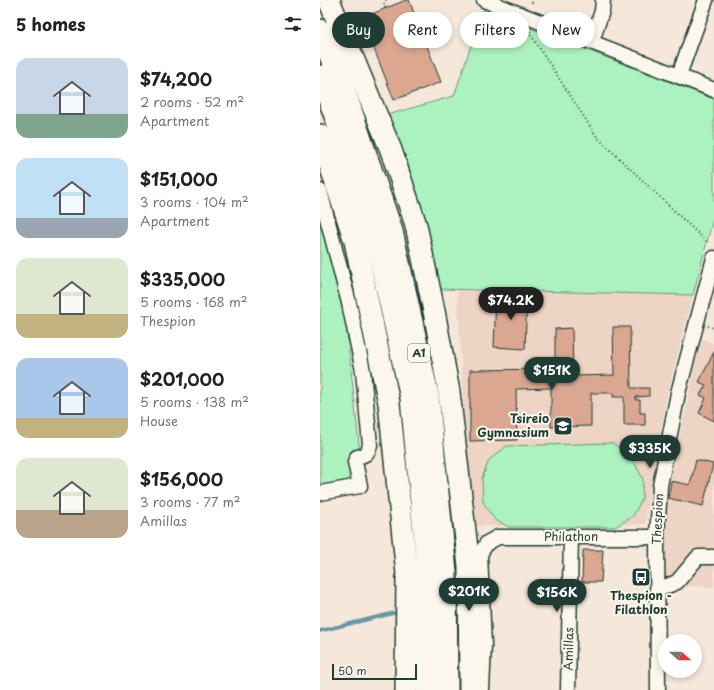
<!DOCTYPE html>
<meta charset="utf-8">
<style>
:root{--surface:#fff;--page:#f2f2f2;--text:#222;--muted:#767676;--accent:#1f3d34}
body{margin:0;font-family:"Playpen Sans",sans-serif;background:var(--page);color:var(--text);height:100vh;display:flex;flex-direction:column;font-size:15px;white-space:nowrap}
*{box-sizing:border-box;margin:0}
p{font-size:13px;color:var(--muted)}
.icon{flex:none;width:22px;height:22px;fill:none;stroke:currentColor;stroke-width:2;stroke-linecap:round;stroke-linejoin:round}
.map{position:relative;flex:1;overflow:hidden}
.details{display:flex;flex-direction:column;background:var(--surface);width:320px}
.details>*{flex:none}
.guide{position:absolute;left:12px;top:12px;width:322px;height:36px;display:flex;gap:8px}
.needle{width:26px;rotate:111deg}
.tools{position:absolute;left:338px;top:634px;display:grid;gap:8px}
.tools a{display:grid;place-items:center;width:44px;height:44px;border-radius:50%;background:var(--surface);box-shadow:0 2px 6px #0003;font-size:20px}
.scale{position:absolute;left:12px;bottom:10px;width:85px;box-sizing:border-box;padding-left:4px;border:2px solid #1f3d34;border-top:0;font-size:11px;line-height:14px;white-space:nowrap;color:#1f3d34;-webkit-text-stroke:3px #fbf7ec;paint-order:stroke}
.price{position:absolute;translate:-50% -34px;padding:0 9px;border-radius:14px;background:var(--accent);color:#fff;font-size:13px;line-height:26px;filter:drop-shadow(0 1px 2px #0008)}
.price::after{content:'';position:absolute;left:50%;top:24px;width:12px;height:9px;margin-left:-6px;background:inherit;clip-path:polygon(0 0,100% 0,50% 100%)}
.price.active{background:#222;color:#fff}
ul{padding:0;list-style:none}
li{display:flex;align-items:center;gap:12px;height:100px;padding:0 16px}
li span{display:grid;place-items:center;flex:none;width:112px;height:80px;border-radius:12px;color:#555}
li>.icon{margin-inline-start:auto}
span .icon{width:48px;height:48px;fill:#fffc;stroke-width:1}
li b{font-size:17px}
h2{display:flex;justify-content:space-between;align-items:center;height:48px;padding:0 16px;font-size:17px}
.chip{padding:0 14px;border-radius:18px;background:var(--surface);box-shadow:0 2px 6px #0003;font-size:14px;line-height:36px}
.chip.active{background:var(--accent);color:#fff}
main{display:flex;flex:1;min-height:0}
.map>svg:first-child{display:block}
.built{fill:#edd4c4}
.green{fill:#acf2be;stroke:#669879}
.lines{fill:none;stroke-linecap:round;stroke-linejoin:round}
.stream{stroke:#6397a5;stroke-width:3.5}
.building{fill:#dba790;stroke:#1f3d34}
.minor-casing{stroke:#1f3d34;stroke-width:17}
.highway-casing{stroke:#1f3d34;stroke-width:24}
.path{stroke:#1f3d34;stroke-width:2;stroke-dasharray:1 3;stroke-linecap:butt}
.minor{stroke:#fbf7ec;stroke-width:14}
.highway{stroke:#fbf7ec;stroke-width:21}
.labels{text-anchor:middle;stroke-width:4;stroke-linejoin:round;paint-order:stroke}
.shield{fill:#fbf7ec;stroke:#61756b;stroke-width:1}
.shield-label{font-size:11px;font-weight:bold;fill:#1f3d34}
.poi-label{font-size:12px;font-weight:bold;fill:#1f3d34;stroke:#fbf7ec;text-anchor:end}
.street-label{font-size:12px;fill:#1f3d34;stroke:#fbf7ec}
</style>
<main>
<section class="details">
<h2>5 homes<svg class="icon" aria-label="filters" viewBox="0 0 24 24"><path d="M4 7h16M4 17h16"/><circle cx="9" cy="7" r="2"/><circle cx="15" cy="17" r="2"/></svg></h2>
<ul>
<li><span style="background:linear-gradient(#c9d6e8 70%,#7fa58c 0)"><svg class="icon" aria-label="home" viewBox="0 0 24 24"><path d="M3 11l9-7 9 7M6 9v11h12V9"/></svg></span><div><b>$74,200</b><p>2 rooms · 52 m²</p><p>Apartment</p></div></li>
<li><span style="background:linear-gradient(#bfe0f5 75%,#9aa5b1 0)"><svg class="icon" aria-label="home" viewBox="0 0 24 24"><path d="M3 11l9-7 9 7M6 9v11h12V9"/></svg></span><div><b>$151,000</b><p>3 rooms · 104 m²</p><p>Apartment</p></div></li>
<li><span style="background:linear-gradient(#dfe7d0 70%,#c2b280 0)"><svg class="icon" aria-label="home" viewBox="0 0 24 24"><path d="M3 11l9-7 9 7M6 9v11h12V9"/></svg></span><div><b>$335,000</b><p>5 rooms · 168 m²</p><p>Thespion</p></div></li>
<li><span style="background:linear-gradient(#a9c7e8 75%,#c2b280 0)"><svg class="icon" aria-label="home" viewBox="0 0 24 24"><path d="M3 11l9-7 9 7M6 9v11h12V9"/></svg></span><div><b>$201,000</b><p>5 rooms · 138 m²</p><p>House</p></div></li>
<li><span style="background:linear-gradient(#dfe7d0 65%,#b9a48a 0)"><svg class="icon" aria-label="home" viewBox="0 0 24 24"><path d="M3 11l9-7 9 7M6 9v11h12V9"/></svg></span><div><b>$156,000</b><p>3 rooms · 77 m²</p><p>Amillas</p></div></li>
</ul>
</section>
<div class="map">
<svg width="394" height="690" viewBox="0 0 394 690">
<rect width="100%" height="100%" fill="#f5e7da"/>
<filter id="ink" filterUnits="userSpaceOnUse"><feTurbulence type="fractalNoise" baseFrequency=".025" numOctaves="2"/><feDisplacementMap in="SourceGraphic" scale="8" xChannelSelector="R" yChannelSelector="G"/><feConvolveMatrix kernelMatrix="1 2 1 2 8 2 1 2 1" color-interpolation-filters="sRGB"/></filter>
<g filter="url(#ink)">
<path class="built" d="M 137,287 L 373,295 L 347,395 L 325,524 L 157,526 L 146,456 Z
M 381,338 L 394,344 L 394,587 L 345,585 L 347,497 Z"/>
<path class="green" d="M 163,10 L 394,99 L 394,215 L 373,295 L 121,289 L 67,115 L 134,96 Z
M 0,211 L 22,286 L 43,481 L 0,491 Z
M 292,443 L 311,456 L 323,479 L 322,499 L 313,516 L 295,527 L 189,527 L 175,520 L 163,502 L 162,478 L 169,460 L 187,446 Z"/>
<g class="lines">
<path class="stream" d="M 0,631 L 74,613"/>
</g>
<path class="building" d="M 86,0 L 89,0 L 121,82 L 74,100 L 42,18 Z
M 176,294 L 207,295 L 205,349 L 174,347 Z
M 293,327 L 310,327 L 311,388 L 329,388 L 329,396 L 316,397 L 316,400 L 320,400 L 320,413 L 325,413 L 325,425 L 304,425 L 304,397 L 293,397 L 293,393 L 271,393 L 271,426 L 231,427 L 231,388 L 196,389 L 197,440 L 150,441 L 150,370 L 235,369 L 235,329 L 252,328 L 253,376 L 294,375 Z
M 394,352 L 394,421 L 379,413 L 386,398 L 380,395 L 386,385 L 379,382 Z
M 376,460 L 393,464 L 383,506 L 348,498 L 351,481 L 370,485 Z
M 263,550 L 283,550 L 281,582 L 262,582 Z"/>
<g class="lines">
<g class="minor-casing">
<path id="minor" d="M 164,0 L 394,90
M 272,41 L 282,11 L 283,0
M 359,75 L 386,0
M 0,191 L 29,303 L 43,371 L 50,445 C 48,454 45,455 37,457 L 35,462 L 40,486 L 0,493
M 337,590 L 357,582 L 378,557 L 394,557
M 162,690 L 164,645 L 160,554 L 167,543 L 178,537 L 337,537
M 248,690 L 251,536
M 338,690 L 337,537 L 340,486 L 358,393 L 394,258"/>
</g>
<g class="highway-casing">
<path id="highway" d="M 9,0 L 71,150 L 96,225 L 114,311 L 129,392 L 149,566 L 150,690
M 0,30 L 29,104 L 72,231 L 108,395 L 126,572 L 127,690
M 0,76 L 13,110 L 55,235 L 91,398 L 108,574 L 107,690
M 0,135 L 35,241 L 69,403 L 87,574 L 86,690"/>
</g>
<path class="path" d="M 212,3 L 213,0
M 65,8 L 64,3 L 66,0
M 210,31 L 211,35 L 277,137 L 388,243
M 388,326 L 394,328"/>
<use href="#minor" class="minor"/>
<use href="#highway" class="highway"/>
</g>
</g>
<defs>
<g id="school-square" transform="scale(1)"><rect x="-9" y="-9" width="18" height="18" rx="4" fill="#1f3d34" stroke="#fbf7ec"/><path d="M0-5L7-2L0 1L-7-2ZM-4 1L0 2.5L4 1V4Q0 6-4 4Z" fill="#fff"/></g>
<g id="bus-square" transform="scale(1)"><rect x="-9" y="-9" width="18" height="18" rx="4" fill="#1f3d34" stroke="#fbf7ec"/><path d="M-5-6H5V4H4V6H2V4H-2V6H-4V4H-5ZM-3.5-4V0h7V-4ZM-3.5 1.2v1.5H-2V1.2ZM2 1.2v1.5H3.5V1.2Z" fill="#fff"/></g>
</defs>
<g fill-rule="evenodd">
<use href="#school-square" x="243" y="426"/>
<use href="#bus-square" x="321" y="577"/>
</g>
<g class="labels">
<rect class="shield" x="88" y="344" width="22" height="18" rx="3"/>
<g class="shield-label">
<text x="99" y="357">A1</text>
</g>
<g class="poi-label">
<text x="229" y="423">Tsireio<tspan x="229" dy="14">Gymnasium</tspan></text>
<text x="321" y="600" text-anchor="middle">Thespion -<tspan x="321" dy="14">Filathlon</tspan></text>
</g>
<g class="street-label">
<text transform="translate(338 519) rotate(-87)" y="4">Thespion</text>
<text x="251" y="541">Philathon</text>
<text transform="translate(249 649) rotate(-89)" y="4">Amillas</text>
</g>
</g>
</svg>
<div class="tools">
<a><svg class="needle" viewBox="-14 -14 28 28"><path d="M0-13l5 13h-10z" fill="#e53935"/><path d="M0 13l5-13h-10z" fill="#767676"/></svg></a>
</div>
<div class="scale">50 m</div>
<b class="price active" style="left:191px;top:321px">$74.2K</b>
<b class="price" style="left:232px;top:391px">$151K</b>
<b class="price" style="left:330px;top:469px">$335K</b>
<b class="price" style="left:149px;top:612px">$201K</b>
<b class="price" style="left:237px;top:613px">$156K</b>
<div class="guide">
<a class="chip active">Buy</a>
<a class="chip">Rent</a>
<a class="chip">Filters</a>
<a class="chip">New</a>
</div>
</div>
</main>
